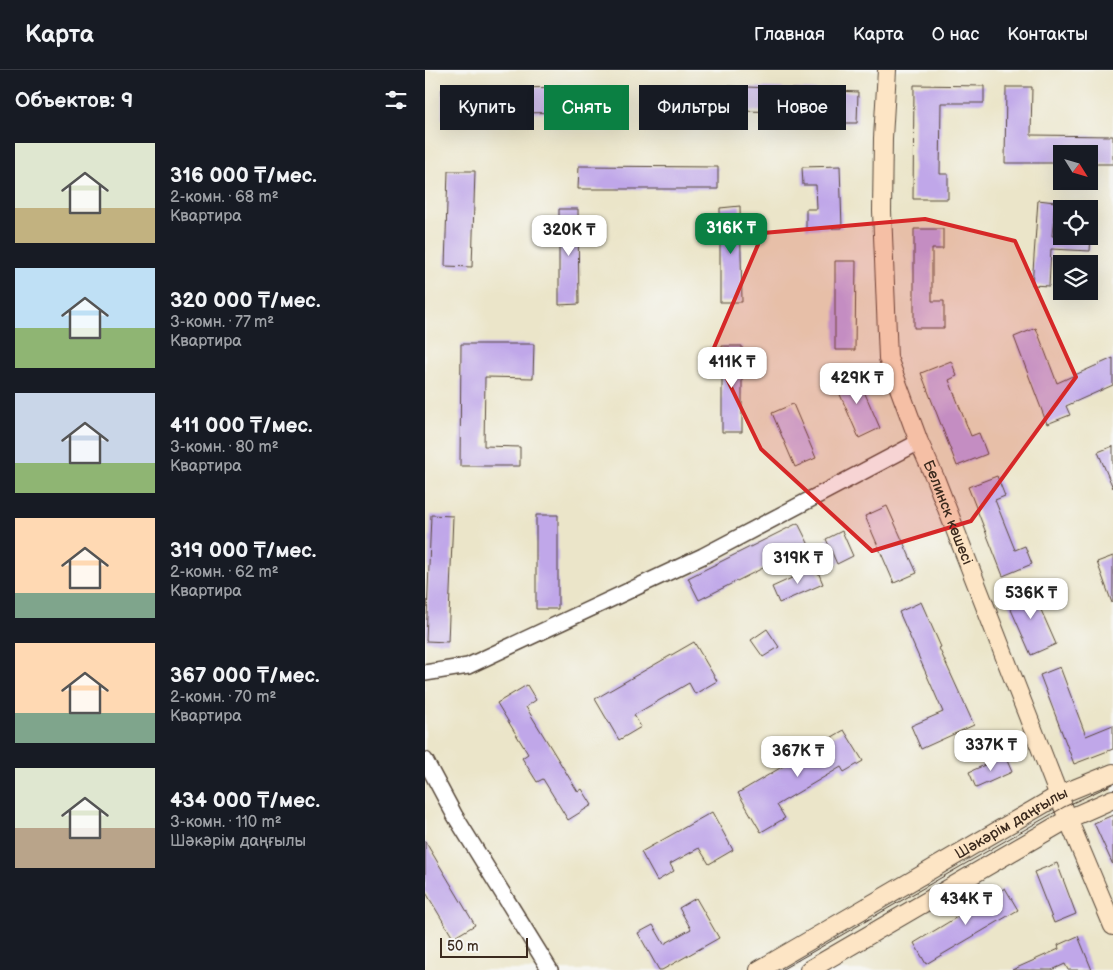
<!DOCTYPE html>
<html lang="ru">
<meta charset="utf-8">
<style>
:root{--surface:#171b24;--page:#242831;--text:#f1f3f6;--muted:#9ea1a6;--line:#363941;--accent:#0b8043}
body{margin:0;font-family:"Balsamiq Sans",sans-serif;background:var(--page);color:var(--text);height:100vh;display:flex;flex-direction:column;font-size:19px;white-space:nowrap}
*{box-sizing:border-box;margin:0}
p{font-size:16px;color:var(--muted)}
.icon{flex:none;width:28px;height:28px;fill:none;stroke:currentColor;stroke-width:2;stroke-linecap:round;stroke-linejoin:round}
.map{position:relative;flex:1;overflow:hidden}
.drawer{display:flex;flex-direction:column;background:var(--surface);width:425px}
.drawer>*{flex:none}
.guide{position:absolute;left:15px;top:15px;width:475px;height:45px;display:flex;gap:10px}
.needle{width:32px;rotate:127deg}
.buttons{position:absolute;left:628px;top:75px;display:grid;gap:10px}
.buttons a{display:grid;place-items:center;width:45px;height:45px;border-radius:0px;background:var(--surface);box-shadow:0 5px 20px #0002;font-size:25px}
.scale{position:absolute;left:15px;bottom:12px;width:88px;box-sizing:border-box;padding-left:5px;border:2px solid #3b2a1e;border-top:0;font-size:14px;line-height:18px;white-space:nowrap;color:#3b2a1e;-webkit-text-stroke:4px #f6f6f2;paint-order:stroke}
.price{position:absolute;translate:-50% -42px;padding:0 11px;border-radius:10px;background:#fff;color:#222;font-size:16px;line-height:32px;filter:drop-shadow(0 1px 2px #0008)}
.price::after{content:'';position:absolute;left:50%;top:30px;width:15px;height:11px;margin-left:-8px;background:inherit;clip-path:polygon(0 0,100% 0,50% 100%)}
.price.current{background:var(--accent);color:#fff}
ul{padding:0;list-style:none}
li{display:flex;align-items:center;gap:15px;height:125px;padding:0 15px}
li span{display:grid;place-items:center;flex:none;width:140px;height:100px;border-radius:0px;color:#555}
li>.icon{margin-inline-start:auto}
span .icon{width:60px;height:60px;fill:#fffc;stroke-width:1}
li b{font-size:21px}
h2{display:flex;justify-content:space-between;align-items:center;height:60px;padding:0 15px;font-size:21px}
.pill{padding:0 18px;border-radius:0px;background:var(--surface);box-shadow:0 5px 20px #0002;font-size:18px;line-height:45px}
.pill.current{background:var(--accent);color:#fff}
header{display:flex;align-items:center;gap:30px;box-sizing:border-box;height:70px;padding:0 25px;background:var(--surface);border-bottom:1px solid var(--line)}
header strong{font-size:24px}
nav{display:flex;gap:28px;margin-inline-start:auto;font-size:18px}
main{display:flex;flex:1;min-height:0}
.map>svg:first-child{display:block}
.building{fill:#c0a7e9}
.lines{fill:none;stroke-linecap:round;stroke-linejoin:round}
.tertiary-casing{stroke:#554638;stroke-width:18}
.secondary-casing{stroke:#554638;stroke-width:20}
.tertiary{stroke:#fff;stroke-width:15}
.secondary{stroke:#fde5c5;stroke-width:18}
.tram{stroke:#3b2a1e;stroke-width:1}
.marked{fill:#d62828;fill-opacity:0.2;stroke:#d62828;stroke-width:4;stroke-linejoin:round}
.labels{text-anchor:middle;stroke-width:4;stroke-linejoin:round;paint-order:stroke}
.street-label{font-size:15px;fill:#3b2a1e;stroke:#f6f6f2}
</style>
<header>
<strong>Карта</strong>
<nav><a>Главная</a><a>Карта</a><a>О нас</a><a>Контакты</a></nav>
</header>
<main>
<section class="drawer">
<h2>Объектов: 9<svg class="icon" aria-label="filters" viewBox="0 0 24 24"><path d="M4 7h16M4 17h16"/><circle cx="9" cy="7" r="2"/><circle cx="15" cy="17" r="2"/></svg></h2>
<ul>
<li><span style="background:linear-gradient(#dfe7d0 65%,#c2b280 0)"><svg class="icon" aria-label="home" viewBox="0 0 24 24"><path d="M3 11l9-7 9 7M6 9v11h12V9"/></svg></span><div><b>316 000 ₸/мес.</b><p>2-комн. · 68 m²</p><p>Квартира</p></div></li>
<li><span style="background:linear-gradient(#bfe0f5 60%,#8fb573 0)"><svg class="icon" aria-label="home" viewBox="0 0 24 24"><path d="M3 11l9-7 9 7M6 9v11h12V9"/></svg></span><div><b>320 000 ₸/мес.</b><p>3-комн. · 77 m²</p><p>Квартира</p></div></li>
<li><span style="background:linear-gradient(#c9d6e8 70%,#8fb573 0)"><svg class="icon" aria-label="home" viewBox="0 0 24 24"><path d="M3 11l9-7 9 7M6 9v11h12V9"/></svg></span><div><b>411 000 ₸/мес.</b><p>3-комн. · 80 m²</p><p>Квартира</p></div></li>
<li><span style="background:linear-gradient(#ffd9b3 75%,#7fa58c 0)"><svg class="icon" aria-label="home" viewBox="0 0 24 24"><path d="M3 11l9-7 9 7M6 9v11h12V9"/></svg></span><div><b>319 000 ₸/мес.</b><p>2-комн. · 62 m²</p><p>Квартира</p></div></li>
<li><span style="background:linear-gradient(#ffd9b3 70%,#7fa58c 0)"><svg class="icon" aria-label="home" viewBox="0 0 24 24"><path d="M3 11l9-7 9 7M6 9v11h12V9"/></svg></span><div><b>367 000 ₸/мес.</b><p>2-комн. · 70 m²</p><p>Квартира</p></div></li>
<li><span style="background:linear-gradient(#dfe7d0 60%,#b9a48a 0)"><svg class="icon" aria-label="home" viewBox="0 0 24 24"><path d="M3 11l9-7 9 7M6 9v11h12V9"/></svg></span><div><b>434 000 ₸/мес.</b><p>3-комн. · 110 m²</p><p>Шәкәрім даңғылы</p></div></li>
</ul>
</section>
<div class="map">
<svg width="688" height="900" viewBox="0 0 688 900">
<rect width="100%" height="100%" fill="#f6f6f2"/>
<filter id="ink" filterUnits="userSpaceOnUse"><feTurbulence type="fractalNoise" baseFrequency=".02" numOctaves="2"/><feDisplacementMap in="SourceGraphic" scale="10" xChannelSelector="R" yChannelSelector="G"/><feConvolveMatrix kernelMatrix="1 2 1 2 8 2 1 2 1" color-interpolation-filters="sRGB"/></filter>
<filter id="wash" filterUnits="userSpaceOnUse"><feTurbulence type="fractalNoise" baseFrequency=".0096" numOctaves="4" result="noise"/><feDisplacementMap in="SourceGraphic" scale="20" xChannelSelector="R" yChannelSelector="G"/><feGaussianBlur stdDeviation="1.12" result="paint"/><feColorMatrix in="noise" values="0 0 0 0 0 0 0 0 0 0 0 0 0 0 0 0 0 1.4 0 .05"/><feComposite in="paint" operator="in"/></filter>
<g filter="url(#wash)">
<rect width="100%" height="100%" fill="#ebe5c9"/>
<g id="blocks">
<path class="building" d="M 489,15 L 559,16 L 559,33 L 516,33 L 515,104 L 523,104 L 523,129 L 488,129 Z
M 300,16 L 433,22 L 432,53 L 408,53 L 409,42 L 301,41 Z
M 151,17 L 151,42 L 42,44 L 42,50 L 17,50 L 17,19 Z
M 581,17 L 607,17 L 606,65 L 688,66 L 688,94 L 664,94 L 664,84 L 636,84 L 636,93 L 580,93 Z
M 154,96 L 293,97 L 293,119 L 153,119 Z
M 415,96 L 417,158 L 381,159 L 381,139 L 392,139 L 391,115 L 378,115 L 377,97 Z
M 23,101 L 50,101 L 47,197 L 20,196 Z
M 613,130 L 630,132 L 627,166 L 666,166 L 665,181 L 626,179 L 624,216 L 607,215 Z
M 315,136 L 317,232 L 295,232 L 295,138 Z
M 134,139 L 153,139 L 154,234 L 134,235 Z
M 489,159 L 518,159 L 518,179 L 507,179 L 507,231 L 519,231 L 519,258 L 489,258 Z
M 410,191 L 431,191 L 430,280 L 410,280 Z
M 611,258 L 632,313 L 688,288 L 688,315 L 641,336 L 645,345 L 622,354 L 589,267 Z
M 36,274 L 109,274 L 108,308 L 60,307 L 59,376 L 95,377 L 95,396 L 35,396 Z
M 297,276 L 317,276 L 317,362 L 297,362 Z
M 526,291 L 532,306 L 524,310 L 546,366 L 554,363 L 562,384 L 532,396 L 496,303 Z
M 431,303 L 455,358 L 434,368 L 410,313 Z
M 368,334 L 391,388 L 370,397 L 347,343 Z
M 688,376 L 688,418 L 673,382 Z
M 572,406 L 580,426 L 570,430 L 590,480 L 600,476 L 607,494 L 578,506 L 543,417 Z
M 462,436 L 492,503 L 469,513 L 440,446 Z
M 6,445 L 28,446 L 23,572 L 1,571 Z
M 111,445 L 133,445 L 133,539 L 111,539 Z
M 373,453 L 384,475 L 274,530 L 263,508 Z
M 417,461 L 428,486 L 412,494 L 401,469 Z
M 688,486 L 688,532 L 687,533 L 672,492 Z
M 391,497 L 398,514 L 354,533 L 347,517 Z
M 605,515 L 631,574 L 606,585 L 580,526 Z
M 496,532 L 516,577 L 514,578 L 549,655 L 496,679 L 486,656 L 518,642 L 474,542 Z
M 342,559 L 354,577 L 338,587 L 326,570 Z
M 269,572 L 292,611 L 270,624 L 264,613 L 209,645 L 216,657 L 194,670 L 170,629 Z
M 635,597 L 661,666 L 688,655 L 688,679 L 649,694 L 615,605 Z
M 102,615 L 111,630 L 101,637 L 153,722 L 157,719 L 167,735 L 143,750 L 118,709 L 112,712 L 97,688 L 103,684 L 72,633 Z
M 419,660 L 438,691 L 419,702 L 416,697 L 352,735 L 360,748 L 336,762 L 313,723 Z
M 580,686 L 587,702 L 551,718 L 544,702 Z
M 287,742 L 308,780 L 284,794 L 274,778 L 245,794 L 249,801 L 232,811 L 216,782 Z
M 688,745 L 688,795 L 669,753 Z
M 0,771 L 50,855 L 28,868 L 0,821 Z
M 632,793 L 651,844 L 629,853 L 609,802 Z
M 580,818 L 593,840 L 501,894 L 489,873 Z
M 271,828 L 294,868 L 237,900 L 234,900 L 213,863 L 228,855 L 239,874 L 266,859 L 254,838 Z
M 653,866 L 667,900 L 643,900 L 640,894 L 627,900 L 587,900 L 634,879 L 633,875 Z"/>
</g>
</g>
<g filter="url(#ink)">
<use href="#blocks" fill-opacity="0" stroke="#554638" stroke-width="1"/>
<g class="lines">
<g class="tertiary-casing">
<path id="tertiary" d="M 0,603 L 43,596 L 278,486 L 494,372
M 0,690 L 30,746 L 125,900"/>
</g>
<g class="secondary-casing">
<g id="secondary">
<path id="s1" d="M 462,0 L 458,68 L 457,141 L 463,288 L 494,372 L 510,408 L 643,749 L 688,856"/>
<path id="s2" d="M 334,900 L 634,725 L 688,703"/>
<path d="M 384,900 L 643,749 L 688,729"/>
</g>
</g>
<use href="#tertiary" class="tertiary"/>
<use href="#secondary" class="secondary"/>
<path class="tram" d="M 356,900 L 639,737 L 688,714"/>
</g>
</g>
<path class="marked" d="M 500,149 L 590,171 L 651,307 L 546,451 L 447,481 L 336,379 L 288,280 L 338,163 Z"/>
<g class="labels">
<g class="street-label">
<text dy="5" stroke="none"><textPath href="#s1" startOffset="454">Белинск көшесі</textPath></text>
<text dy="5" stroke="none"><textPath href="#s2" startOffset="292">Шәкәрім даңғылы</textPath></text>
</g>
</g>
</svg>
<div class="buttons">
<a><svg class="needle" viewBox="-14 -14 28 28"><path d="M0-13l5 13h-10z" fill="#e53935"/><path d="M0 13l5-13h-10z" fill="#9ea1a6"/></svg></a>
<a><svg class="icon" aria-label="locate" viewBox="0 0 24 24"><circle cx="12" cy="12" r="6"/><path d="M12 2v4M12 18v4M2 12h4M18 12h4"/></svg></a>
<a><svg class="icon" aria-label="layers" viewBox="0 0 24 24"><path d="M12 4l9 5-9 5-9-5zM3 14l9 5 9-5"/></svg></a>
</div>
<div class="scale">50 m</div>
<b class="price current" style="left:306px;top:185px">316K ₸</b>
<b class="price" style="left:144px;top:187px">320K ₸</b>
<b class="price" style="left:307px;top:319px">411K ₸</b>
<b class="price" style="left:432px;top:335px">429K ₸</b>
<b class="price" style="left:373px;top:515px">319K ₸</b>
<b class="price" style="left:606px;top:550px">536K ₸</b>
<b class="price" style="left:566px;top:702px">337K ₸</b>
<b class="price" style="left:373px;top:708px">367K ₸</b>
<b class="price" style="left:541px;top:856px">434K ₸</b>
<div class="guide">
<a class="pill">Купить</a>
<a class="pill current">Снять</a>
<a class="pill">Фильтры</a>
<a class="pill">Новое</a>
</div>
</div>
</main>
